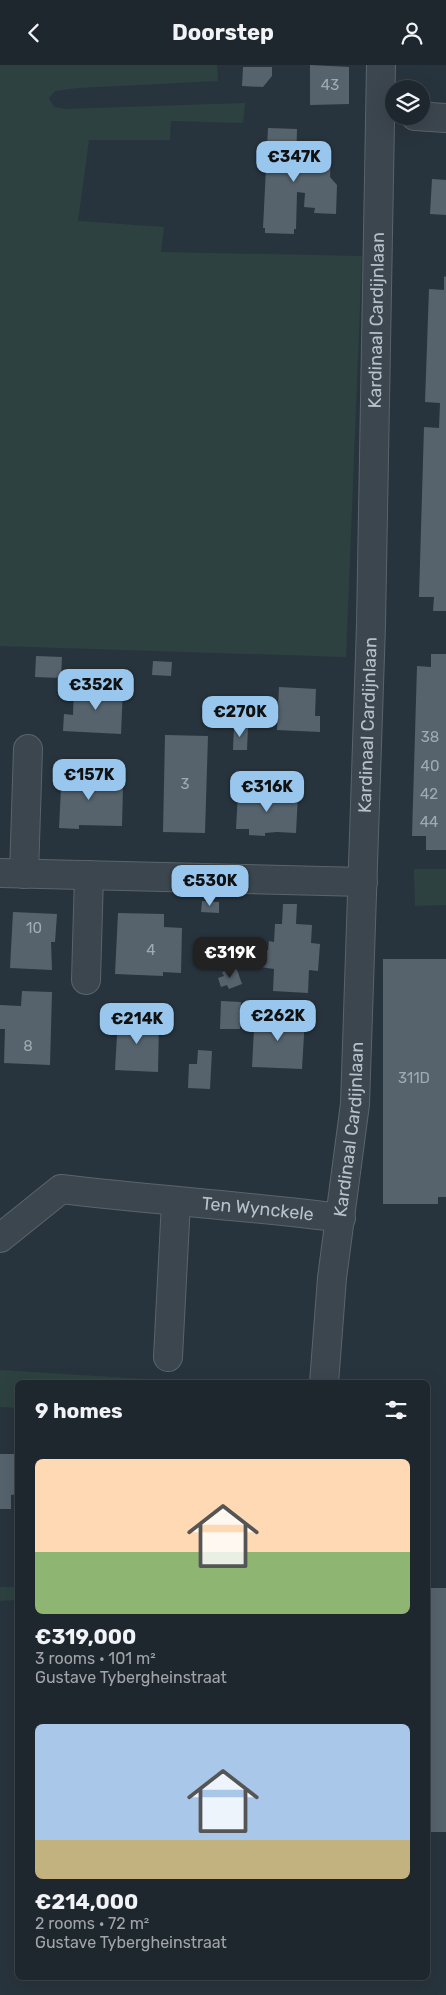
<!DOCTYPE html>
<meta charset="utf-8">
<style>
:root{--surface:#1e272e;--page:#262f36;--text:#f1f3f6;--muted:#a1a5aa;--line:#3c444a;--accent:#98c6ed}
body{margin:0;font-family:Rubik,sans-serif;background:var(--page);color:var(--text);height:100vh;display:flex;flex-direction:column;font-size:19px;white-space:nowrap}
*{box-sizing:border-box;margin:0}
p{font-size:16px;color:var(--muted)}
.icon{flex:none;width:28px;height:28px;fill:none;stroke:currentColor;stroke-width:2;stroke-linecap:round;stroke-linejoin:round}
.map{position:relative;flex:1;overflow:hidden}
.panel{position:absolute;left:15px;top:1315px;width:415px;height:600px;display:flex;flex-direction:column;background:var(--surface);border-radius:8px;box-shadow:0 5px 20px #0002,0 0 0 1px var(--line)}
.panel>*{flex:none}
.controls{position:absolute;left:385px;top:15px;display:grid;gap:10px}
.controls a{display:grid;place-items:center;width:45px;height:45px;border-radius:50%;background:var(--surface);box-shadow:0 5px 20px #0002,0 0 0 1px var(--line);font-size:25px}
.price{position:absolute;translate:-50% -42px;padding:0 11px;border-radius:10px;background:var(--accent);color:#111;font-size:16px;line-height:32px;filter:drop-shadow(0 1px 2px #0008)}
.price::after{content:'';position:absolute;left:50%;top:30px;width:15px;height:11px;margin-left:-8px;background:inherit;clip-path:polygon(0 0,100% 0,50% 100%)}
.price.current{background:#222;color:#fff}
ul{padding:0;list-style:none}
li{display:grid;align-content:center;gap:10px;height:265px;padding:0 20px}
li span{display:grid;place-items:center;height:155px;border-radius:8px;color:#555}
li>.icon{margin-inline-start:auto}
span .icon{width:90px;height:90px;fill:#fffc;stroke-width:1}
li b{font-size:21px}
h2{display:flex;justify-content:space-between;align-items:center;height:60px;padding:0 20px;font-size:21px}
header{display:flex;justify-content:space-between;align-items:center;height:65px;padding:0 20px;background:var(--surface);font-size:22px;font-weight:700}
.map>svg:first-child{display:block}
.green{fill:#2d4240}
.building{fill:#56636d}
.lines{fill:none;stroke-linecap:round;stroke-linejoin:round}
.minor-casing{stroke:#5a646b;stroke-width:30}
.minor{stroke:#3c464e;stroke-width:28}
.labels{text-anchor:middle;stroke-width:5;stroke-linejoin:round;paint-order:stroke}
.number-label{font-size:15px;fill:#a0aab1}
.street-label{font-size:18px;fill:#b8c1c8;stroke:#212b33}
</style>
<header><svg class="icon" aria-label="back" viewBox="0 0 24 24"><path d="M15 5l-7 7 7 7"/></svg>Doorstep<svg class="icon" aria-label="person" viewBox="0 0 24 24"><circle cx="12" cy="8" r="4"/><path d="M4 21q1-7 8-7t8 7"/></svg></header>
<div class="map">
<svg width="446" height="1930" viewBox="0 0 446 1930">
<rect width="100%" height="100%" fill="#28343d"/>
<path class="green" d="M 0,0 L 217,0 L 218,16 L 77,23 L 55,26 L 49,33 L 54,42 L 65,44 L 245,38 L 243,58 L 171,56 L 170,75 L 89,75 L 78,156 L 164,162 L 161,187 L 362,191 L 346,592 L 0,581 Z
M 414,804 L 446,804 L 446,840 L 415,841 Z
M 0,1305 L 193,1317 L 18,1318 L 17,1343 L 0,1342 Z
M 0,1522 L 17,1522 L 17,1535 L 0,1536 Z"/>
<path class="building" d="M 310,0 L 349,2 L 349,39 L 310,40 Z
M 243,2 L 272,2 L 272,11 L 263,22 L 242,21 Z
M 268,63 L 297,64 L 296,105 L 308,105 L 309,91 L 331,92 L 330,112 L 337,120 L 336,149 L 314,148 L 315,143 L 304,142 L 305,128 L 297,127 L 296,164 L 294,164 L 294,169 L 265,168 L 265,163 L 263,163 Z
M 432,114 L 446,115 L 446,150 L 430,149 Z
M 444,211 L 446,212 L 446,546 L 433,546 L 434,532 L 419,532 L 424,362 L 439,363 L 440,338 L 425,337 L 429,224 L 444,225 Z
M 431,589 L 446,589 L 446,785 L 426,785 L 426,771 L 412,771 L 417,601 L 431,602 Z
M 36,591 L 62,592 L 61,613 L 35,612 Z
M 153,596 L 172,597 L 171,611 L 152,610 Z
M 74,622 L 123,624 L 121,669 L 63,666 L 64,649 L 73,650 Z
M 279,622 L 316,624 L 315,651 L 320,651 L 320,667 L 277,665 Z
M 234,661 L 248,662 L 247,685 L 233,685 Z
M 165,670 L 208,671 L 205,768 L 163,767 Z
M 62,703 L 95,704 L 95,720 L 123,721 L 122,761 L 79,760 L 79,764 L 59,763 Z
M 238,727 L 298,729 L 296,768 L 277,767 L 265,768 L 265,771 L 249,770 L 249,764 L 236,764 Z
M 202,836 L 219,837 L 219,848 L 201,847 Z
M 283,839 L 297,839 L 296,859 L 312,860 L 311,878 L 320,879 L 318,906 L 309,905 L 308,928 L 273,926 L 274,904 L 248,900 L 249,884 L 268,885 L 269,876 L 274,877 L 275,859 L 282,859 Z
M 13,847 L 57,849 L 55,877 L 51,877 L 52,905 L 10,903 Z
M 118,848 L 164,849 L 164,862 L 182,863 L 181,908 L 163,907 L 163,911 L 115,909 Z
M 383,894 L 446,894 L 446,1132 L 438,1132 L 438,1139 L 383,1139 Z
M 236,902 L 242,919 L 229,924 L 227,920 L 221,922 L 218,913 L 224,911 L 222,907 Z
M 22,926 L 52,927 L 50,1000 L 4,998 L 5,964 L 0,964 L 0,940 L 21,941 Z
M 221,936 L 241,937 L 240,964 L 220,964 Z
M 250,950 L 305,953 L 302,1004 L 252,1002 L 254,964 L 250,964 Z
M 118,953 L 159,955 L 158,1007 L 115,1005 Z
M 198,985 L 212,986 L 210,1024 L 188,1023 L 189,999 L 197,999 Z
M 0,1389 L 18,1389 L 18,1429 L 11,1430 L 11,1444 L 0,1444 Z
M 428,1523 L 446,1523 L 446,1767 L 428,1767 Z"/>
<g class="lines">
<g class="minor-casing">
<g id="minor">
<path d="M 415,51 L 446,53"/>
<path d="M 0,808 L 363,817"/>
<path d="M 24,809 L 28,684"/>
<path d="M 86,915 L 89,810"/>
<path id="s1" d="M 0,1173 L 61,1124 C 154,1135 248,1141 341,1153"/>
<path d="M 168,1292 L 176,1137"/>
<path id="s2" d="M 324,1318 L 332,1213 L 355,1039 L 371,560 L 381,0"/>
</g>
</g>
<use href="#minor" class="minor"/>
</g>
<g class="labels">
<g class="number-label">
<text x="330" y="25">43</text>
<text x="430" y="677">38</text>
<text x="430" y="706">40</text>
<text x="185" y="724">3</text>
<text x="429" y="734">42</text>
<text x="429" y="762">44</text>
<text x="34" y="868">10</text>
<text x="151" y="890">4</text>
<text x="28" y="986">8</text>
<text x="414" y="1018">311D</text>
</g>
<g class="street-label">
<text dy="6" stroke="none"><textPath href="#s2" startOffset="1065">Kardinaal Cardijnlaan</textPath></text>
<text dy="6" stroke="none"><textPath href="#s2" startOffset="660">Kardinaal Cardijnlaan</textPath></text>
<text dy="6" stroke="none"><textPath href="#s2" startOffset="255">Kardinaal Cardijnlaan</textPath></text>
<text dy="6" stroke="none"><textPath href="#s1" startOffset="276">Ten Wynckele</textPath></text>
</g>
</g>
</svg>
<div class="controls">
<a><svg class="icon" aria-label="layers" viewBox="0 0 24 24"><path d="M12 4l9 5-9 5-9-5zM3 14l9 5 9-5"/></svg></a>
</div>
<b class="price" style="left:294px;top:118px">€347K</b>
<b class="price" style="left:96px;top:646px">€352K</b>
<b class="price" style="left:240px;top:673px">€270K</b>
<b class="price" style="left:89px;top:736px">€157K</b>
<b class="price" style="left:267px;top:748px">€316K</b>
<b class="price" style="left:210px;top:842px">€530K</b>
<b class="price current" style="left:230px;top:914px">€319K</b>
<b class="price" style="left:278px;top:977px">€262K</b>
<b class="price" style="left:137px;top:980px">€214K</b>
<section class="panel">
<h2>9 homes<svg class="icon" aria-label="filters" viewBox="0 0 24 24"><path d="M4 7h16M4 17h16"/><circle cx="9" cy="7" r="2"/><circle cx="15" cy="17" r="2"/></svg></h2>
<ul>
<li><span style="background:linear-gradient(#ffd9b3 60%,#8fb573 0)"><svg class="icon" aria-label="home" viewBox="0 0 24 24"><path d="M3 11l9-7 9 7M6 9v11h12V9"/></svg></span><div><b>€319,000</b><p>3 rooms · 101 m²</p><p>Gustave Tybergheinstraat</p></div></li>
<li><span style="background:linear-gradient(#a9c7e8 75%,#c2b280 0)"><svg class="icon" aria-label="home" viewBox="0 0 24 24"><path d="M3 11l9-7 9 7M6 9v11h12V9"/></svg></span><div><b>€214,000</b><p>2 rooms · 72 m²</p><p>Gustave Tybergheinstraat</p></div></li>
</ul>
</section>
</div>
